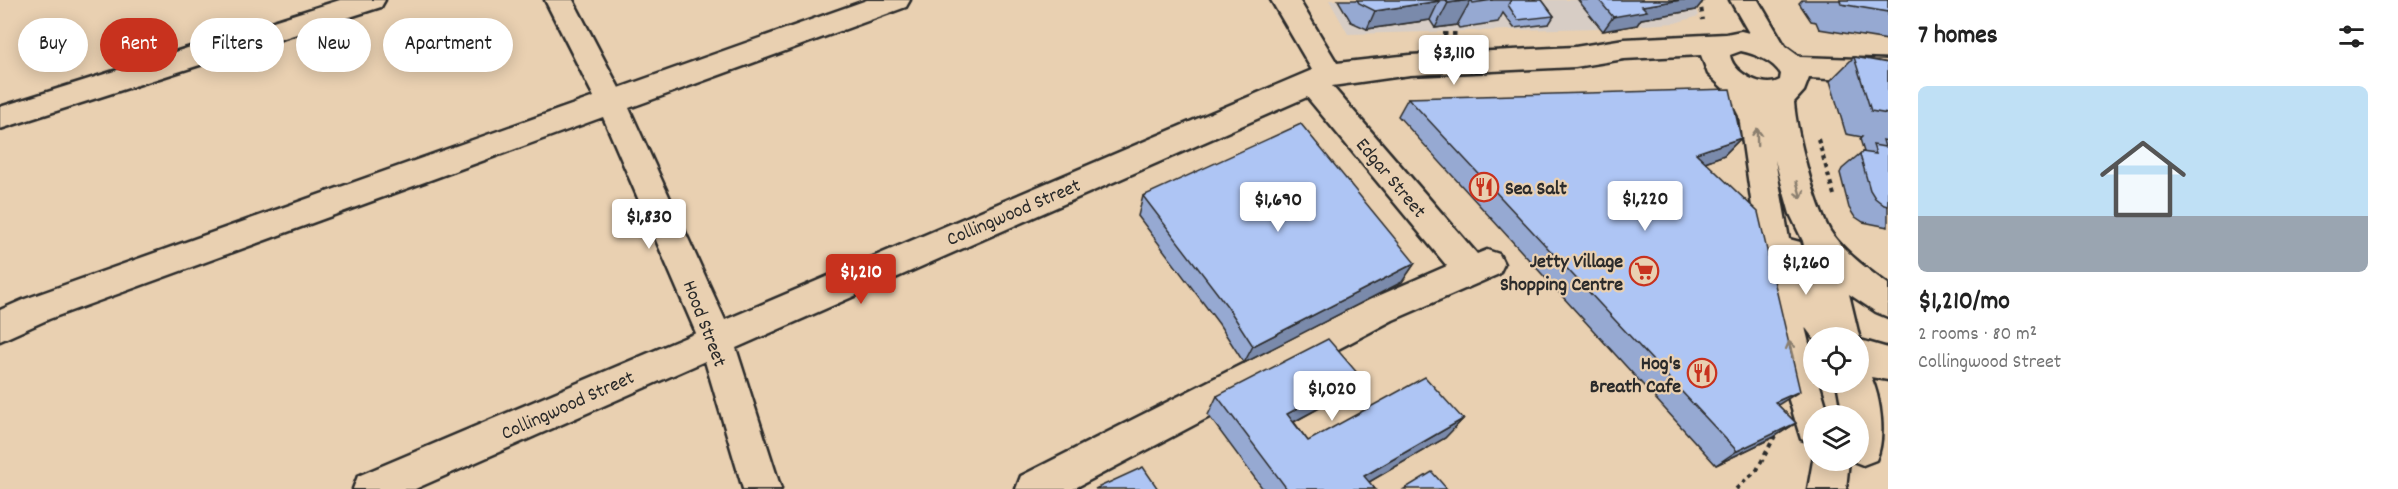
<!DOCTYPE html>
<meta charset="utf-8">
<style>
:root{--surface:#fff;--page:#f6f6f6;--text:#222;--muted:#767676;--accent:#c8321e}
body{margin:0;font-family:Dekko,sans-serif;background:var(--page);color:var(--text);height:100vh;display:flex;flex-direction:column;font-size:22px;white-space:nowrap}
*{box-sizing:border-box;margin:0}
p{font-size:20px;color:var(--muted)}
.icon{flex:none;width:33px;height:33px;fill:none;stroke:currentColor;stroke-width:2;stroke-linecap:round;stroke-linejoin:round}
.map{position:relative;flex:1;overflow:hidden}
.details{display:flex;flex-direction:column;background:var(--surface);width:510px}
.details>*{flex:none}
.guide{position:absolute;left:18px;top:18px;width:570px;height:54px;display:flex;gap:12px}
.fabs{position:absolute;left:1803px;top:327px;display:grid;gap:12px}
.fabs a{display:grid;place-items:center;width:66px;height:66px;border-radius:50%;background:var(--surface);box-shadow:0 3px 15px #0003;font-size:30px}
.price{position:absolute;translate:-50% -51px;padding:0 14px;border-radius:6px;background:#fff;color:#222;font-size:20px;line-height:39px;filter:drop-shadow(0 2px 3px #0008)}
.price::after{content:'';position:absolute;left:50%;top:36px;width:18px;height:14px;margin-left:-9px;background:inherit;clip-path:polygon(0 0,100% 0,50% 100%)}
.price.active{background:var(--accent);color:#fff}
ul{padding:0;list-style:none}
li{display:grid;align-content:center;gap:12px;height:318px;padding:0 30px}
li span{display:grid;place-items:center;height:186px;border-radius:9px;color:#555}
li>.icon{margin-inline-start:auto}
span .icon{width:108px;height:108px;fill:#fffc;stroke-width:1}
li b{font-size:26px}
h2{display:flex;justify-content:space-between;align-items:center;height:72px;padding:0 30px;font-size:26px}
.chip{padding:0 21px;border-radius:27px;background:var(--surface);box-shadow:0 3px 15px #0003;font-size:21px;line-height:54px}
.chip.active{background:var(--accent);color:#fff}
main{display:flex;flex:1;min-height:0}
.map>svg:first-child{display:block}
.built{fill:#d7cdc5}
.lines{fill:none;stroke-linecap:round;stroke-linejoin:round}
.minor-casing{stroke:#2b2b2b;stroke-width:5}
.path{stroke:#2b2b2b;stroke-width:4;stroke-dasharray:4.5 4.5;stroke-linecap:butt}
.minor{fill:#e9d0b1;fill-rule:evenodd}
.wall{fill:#96a9d2;stroke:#2b2b2b;stroke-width:1.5}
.shaded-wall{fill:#7a8aab;stroke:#2b2b2b;stroke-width:1.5}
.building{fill:#aec5f4;stroke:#2b2b2b;stroke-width:1.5}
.oneway{stroke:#8a7e6e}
.labels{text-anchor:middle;stroke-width:4.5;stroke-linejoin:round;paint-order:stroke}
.street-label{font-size:20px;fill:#2b2b2b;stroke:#e9d0b1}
.poi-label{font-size:20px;font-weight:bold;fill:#2b2b2b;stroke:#e9d0b1;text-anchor:end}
</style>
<main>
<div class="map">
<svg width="1888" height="489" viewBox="0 0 1888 489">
<rect width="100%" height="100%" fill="#e9d0b1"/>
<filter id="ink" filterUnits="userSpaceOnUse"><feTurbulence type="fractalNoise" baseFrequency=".0167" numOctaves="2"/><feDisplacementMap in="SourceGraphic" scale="12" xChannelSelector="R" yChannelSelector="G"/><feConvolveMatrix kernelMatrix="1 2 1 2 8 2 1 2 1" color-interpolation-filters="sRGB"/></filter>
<g filter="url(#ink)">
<path class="built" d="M 1329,0 L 1694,0 L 1699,16 L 1675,23 L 1598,28 L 1348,34 Z"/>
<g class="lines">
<g class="minor-casing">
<path id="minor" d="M 340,0 L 385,0 L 381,7 L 0,129 L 0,107 Z
M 545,0 L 573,0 L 619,88 L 867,0 L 910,0 L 906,7 L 629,108 L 725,320 L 1312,70 L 1271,0 L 1299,0 L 1337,63 L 1410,55 L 1575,47 L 1624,39 L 1726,34 L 1741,31 L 1749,33 L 1730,0 L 1758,0 L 1785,46 L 1800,57 L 1888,60 L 1888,82 L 1809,78 L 1804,91 L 1794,102 C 1796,132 1815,205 1830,231 C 1843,251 1869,271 1888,284 L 1888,317 L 1876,312 L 1849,294 L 1860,340 L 1888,348 L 1888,380 L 1871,377 C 1881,399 1886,438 1876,460 L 1863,465 L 1850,460 L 1858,460 L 1858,416 L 1843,416 L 1837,382 L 1858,382 L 1858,338 L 1814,339 L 1805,327 L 1814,364 L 1814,382 L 1819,382 L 1829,416 L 1814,416 L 1814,444 L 1801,439 L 1772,345 L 1739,116 L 1726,91 L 1708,74 L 1701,55 L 1624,59 L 1575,67 L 1410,75 L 1332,86 L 1477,254 L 1487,250 L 1499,254 L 1504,264 L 1499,274 L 1393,320 L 1073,489 L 1016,489 L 1021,476 L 1369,300 L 1447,266 L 1307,97 L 736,348 L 781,489 L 743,489 L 705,361 L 415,489 L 353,489 L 358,476 L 696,333 L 603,117 L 49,319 L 0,341 L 0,310 L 25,299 L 594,97 ZM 1741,51 C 1755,54 1773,61 1781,74 L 1780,80 C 1764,90 1732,73 1730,55 ZM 1775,160 L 1790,214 L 1803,241 L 1807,261 L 1800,242 L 1789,239 Z
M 1814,455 L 1814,460 L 1849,460 L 1846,489 L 1808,489 Z"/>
</g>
<path class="path" d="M 1700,0 L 1703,20
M 1443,34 L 1461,34
M 1818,139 L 1834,195
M 1736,489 L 1757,470 L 1777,432"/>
<use href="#minor" class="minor"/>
</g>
<path class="wall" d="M 1338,0 L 1542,0 L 1554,16 L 1549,24 L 1514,28 L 1503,13 L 1498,22 L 1459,28 L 1457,25 L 1435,28 L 1430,20 L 1367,29 L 1351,22 Z
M 1578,0 L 1704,0 L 1696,10 L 1641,19 L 1637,25 L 1603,31 Z
M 1802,0 L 1888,0 L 1888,40 L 1819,29 L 1816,22 L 1811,21 L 1799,3 Z
M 1854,57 L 1888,63 L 1888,227 L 1863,222 L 1854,216 L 1849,208 L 1840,173 L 1842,169 L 1862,152 L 1864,152 L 1860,139 L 1862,137 L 1846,134 L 1830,81 Z
M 1408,98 L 1741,138 L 1724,155 L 1705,162 L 1778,405 L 1796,423 L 1774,437 L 1716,465 L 1398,116 Z
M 1143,196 L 1415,263 L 1402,282 L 1244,363 L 1219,324 L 1138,216 Z
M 1359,375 L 1345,394 L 1294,422 L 1308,441 L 1463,419 L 1445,438 L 1369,482 L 1375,489 L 1263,489 L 1208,415 L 1217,396 Z"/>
<path class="shaded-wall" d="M 1471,0 L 1457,25 L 1435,28 L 1448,3 Z
M 1681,0 L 1704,0 L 1696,10 L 1641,19 L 1637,25 L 1603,31 L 1613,17 L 1642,6 Z
M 1439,1 L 1430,20 L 1367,29 L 1375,11 Z
M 1741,138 L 1724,155 L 1680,171 L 1696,153 Z
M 1415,263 L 1402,282 L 1244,363 L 1253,346 Z
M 1359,375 L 1345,394 L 1275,432 L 1287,414 Z
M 1800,391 L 1778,405 L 1775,402 Z
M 1463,419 L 1445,438 L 1357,489 L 1364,476 Z
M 1796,423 L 1774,437 L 1716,465 L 1737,451 Z"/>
<path class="building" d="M 1357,0 L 1438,0 L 1439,1 L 1375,11 L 1359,3 Z
M 1446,0 L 1470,0 L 1448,3 Z
M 1471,0 L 1493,0 L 1473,3 Z
M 1511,0 L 1542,0 L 1554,16 L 1518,20 L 1508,5 Z
M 1599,0 L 1681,0 L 1642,6 L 1647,11 L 1613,17 Z
M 1840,0 L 1888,0 L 1888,12 L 1841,4 Z
M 1854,57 L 1888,63 L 1888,114 L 1871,111 Z
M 1730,89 L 1741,138 L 1696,153 L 1758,212 L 1800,391 L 1775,402 L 1796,423 L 1737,451 L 1408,98 Z
M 1301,124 L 1415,263 L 1253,346 L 1227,306 L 1143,196 Z
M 1883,140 L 1888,141 L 1888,206 L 1884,205 L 1875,198 L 1870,190 L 1860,155 L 1862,152 L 1876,154 L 1873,145 L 1885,147 Z
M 1328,339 L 1359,375 L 1287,414 L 1308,441 L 1425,377 L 1463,419 L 1364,476 L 1375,489 L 1287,489 L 1217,396 Z
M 1143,467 L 1158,489 L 1095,489 Z
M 1432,472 L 1447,489 L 1404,489 Z"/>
<defs><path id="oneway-shaft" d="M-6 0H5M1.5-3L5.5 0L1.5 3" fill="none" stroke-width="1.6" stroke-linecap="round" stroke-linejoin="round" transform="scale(1.5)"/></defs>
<g class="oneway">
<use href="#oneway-shaft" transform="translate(1757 137) rotate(-91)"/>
<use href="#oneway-shaft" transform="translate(1799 190) rotate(74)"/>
<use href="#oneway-shaft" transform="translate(1791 350) rotate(-104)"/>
</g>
</g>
<defs>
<g id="restaurant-ring" transform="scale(1.5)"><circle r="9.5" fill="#e9d0b1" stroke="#c8321e" stroke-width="1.5"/><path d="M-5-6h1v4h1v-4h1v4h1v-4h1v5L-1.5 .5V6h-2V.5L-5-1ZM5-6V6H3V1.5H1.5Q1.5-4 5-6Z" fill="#c8321e"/></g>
<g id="supermarket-ring" transform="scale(1.5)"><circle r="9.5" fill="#e9d0b1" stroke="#c8321e" stroke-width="1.5"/><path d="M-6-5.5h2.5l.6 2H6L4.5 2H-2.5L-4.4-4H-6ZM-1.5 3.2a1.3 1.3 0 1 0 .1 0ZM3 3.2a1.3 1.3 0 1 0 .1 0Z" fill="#c8321e"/></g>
</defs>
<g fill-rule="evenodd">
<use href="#restaurant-ring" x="1484" y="187"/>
<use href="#supermarket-ring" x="1644" y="271"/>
<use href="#restaurant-ring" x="1702" y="373"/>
</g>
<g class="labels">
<g class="street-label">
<text transform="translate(1392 177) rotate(50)" y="7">Edgar Street</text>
<text transform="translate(1013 211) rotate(-23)" y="7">Collingwood Street</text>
<text transform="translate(706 323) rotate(69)" y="7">Hood Street</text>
<text transform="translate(567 404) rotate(-24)" y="7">Collingwood Street</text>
</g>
<g class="poi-label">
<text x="1505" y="194" text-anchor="start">Sea Salt</text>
<text x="1623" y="267">Jetty Village<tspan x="1623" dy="23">Shopping Centre</tspan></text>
<text x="1681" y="369">Hog's<tspan x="1681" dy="23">Breath Cafe</tspan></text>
</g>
</g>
</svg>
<div class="fabs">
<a><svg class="icon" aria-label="locate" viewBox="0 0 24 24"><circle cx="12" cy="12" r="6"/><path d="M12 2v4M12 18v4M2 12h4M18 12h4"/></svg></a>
<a><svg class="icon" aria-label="layers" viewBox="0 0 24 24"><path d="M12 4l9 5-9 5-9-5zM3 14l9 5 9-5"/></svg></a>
</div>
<b class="price" style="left:1454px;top:86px">$3,110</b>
<b class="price" style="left:1645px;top:232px">$1,220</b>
<b class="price" style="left:1278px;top:233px">$1,690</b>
<b class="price" style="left:649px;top:250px">$1,830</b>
<b class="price" style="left:1806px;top:296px">$1,260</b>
<b class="price active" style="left:861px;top:305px">$1,210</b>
<b class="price" style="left:1332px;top:422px">$1,020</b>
<div class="guide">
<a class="chip">Buy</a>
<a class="chip active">Rent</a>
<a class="chip">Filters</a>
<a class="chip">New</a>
<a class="chip">Apartment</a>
</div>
</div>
<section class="details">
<h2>7 homes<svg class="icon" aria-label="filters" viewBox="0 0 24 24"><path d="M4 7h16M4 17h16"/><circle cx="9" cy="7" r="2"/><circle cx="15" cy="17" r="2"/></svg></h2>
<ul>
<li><span style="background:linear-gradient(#bfe0f5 70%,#9aa5b1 0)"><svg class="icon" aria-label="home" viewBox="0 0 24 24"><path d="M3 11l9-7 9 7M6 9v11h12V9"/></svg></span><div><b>$1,210/mo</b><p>2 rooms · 80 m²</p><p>Collingwood Street</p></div></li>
</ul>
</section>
</main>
